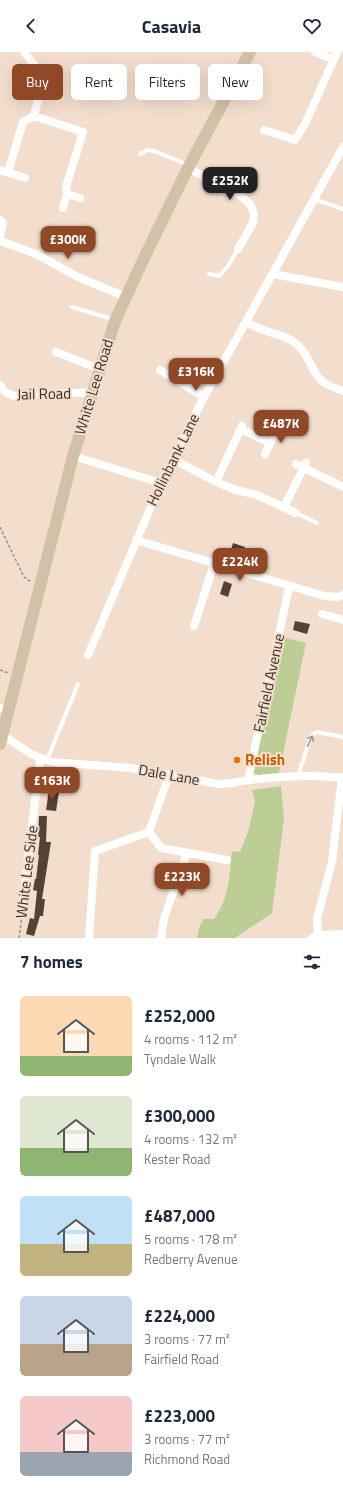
<!DOCTYPE html>
<meta charset="utf-8">
<style>
:root{--surface:#fff;--page:#f2f2f3;--text:#1f2937;--muted:#747a83;--accent:#904826}
body{margin:0;font-family:"Titillium Web",sans-serif;background:var(--page);color:var(--text);height:100vh;display:flex;flex-direction:column;font-size:15px;white-space:nowrap}
*{box-sizing:border-box;margin:0}
p{font-size:13px;color:var(--muted)}
.icon{flex:none;width:22px;height:22px;fill:none;stroke:currentColor;stroke-width:2;stroke-linecap:round;stroke-linejoin:round}
.map{position:relative;height:886px;overflow:hidden}
.side{display:flex;flex-direction:column;background:var(--surface);flex:1}
.side>*{flex:none}
.guide{position:absolute;left:12px;top:12px;width:319px;height:36px;display:flex;gap:8px}
.price{position:absolute;translate:-50% -34px;padding:0 9px;border-radius:8px;background:var(--accent);color:#fff;font-size:13px;line-height:26px;filter:drop-shadow(0 1px 2px #0008)}
.price::after{content:'';position:absolute;left:50%;top:24px;width:12px;height:9px;margin-left:-6px;background:inherit;clip-path:polygon(0 0,100% 0,50% 100%)}
.price.selected{background:#222;color:#fff}
ul{padding:0;list-style:none}
li{display:flex;align-items:center;gap:12px;height:100px;padding:0 20px}
li span{display:grid;place-items:center;flex:none;width:112px;height:80px;border-radius:6px;color:#555}
li>.icon{margin-inline-start:auto}
span .icon{width:48px;height:48px;fill:#fffc;stroke-width:1}
li b{font-size:17px}
h2{display:flex;justify-content:space-between;align-items:center;height:48px;padding:0 20px;font-size:17px}
.pill{padding:0 14px;border-radius:6px;background:var(--surface);box-shadow:0 4px 16px #0002;font-size:14px;line-height:36px}
.pill.selected{background:var(--accent);color:#fff}
header{display:flex;justify-content:space-between;align-items:center;height:52px;padding:0 20px;background:var(--surface);font-size:18px;font-weight:700}
.map>svg:first-child{display:block}
.green{fill:#bcce96}
.building{fill:#544335}
.lines{fill:none;stroke-linecap:round;stroke-linejoin:round}
.path{stroke:#9e8f83;stroke-width:1.5;stroke-dasharray:3 2;stroke-linecap:butt}
.service{stroke:#fff;stroke-width:4}
.minor{stroke:#fff;stroke-width:8}
.secondary{stroke:#d3c0a8;stroke-width:12}
.oneway{stroke:#9c9894}
.food-dot{fill:#e8710a;stroke:#f3decd;stroke-width:1.5}
.labels{text-anchor:middle;stroke-width:4;stroke-linejoin:round;paint-order:stroke}
.street-label{font-size:15px;fill:#383029;stroke:#f3decd}
.food-label{font-size:15px;font-weight:bold;fill:#c56008;stroke:#f3decd;text-anchor:start}
</style>
<header><svg class="icon" aria-label="back" viewBox="0 0 24 24"><path d="M15 5l-7 7 7 7"/></svg>Casavia<svg class="icon" aria-label="heart" viewBox="0 0 24 24"><path d="M12 20l-8-8c-3-5 5-10 8-4 3-6 11-1 8 4z"/></svg></header>
<div class="map">
<svg width="343" height="886" viewBox="0 0 343 886">
<rect width="100%" height="100%" fill="#f3decd"/>
<path class="green" d="M 282,585 L 306,591 L 279,721 L 258,723 L 254,721 L 253,716 Z
M 281,734 L 284,767 L 272,861 L 235,886 L 197,886 L 200,873 L 204,867 L 214,867 C 230,844 229,826 232,799 L 240,800 L 248,780 L 255,750 L 252,738 Z"/>
<path class="building" d="M 233,491 L 245,495 L 242,505 L 230,501 Z
M 224,529 L 232,532 L 228,545 L 220,542 Z
M 295,569 L 310,572 L 307,582 L 293,578 Z
M 49,738 L 59,740 L 56,759 L 46,758 Z
M 39,764 L 47,764 L 46,790 L 51,790 L 42,847 L 45,847 L 43,864 L 40,864 L 34,884 L 26,882 L 30,866 L 34,867 L 37,839 L 33,838 L 35,827 L 36,827 L 39,803 L 38,803 L 40,785 L 38,785 Z"/>
<g class="lines">
<path class="path" d="M 0,475 L 24,525 L 31,530
M 0,618 L 8,621
M 19,886 L 22,864"/>
<path class="service" d="M 140,102 L 148,98 L 154,99 L 189,113
M 314,147 L 343,157
M 209,222 L 219,224 L 228,214 L 238,197
M 72,255 L 115,268
M 296,461 L 317,471
M 47,708 L 78,632
M 298,724 L 311,684 L 317,680 L 343,685"/>
<path class="minor" d="M 315,0 L 333,7
M 34,64 L 83,80 L 66,135 L 67,142 L 63,156
M 264,78 L 295,88 L 306,70 L 337,0
M 188,116 L 240,143 L 250,152 L 254,162 L 253,171 L 238,197
M 0,118 L 25,126
M 8,120 L 23,70 L 34,64 L 42,31 L 36,15 L 24,0
M 67,142 L 80,146
M 0,168 L 3,171 L 0,184
M 0,189 L 36,202 L 78,225 L 126,245
M 273,222 L 343,235
M 246,270 C 252,273 259,277 266,279 C 275,282 286,284 294,290 C 308,300 309,314 319,326 C 325,333 334,336 343,339
M 56,300 L 99,317
M 160,318 L 204,345
M 0,333 L 5,340 L 14,344 L 92,340
M 241,377 L 270,391
M 265,402 L 278,373
M 73,404 L 161,431
M 173,407 L 216,430 L 236,438 L 257,443 L 296,461
M 296,412 L 343,435
M 216,430 L 242,374
M 284,455 L 306,411
M 136,488 L 324,544 L 338,545 L 343,543
M 322,562 L 343,568
M 194,574 L 214,512
M 88,603 L 161,431 L 204,345 L 343,95
M 0,656 L 9,658
M 3,683 L 31,702 L 52,710 L 130,716 L 219,732 C 232,732 238,729 250,728 C 281,724 312,722 343,726
M 248,728 L 289,535
M 149,780 L 161,796 L 227,808
M 22,857 L 40,707
M 318,883 L 317,867 L 332,810 L 342,725
M 89,886 L 95,799 L 149,780 L 169,723
M 161,886 L 164,866 L 187,801
M 312,886 L 318,883 L 343,882"/>
<path class="secondary" d="M 0,692 L 73,404 L 115,269 L 144,206 L 188,116 L 250,0"/>
</g>
<defs><path id="oneway-shaft" d="M-6 0H5M1.5-3L5.5 0L1.5 3" fill="none" stroke-width="1.6" stroke-linecap="round" stroke-linejoin="round"/></defs>
<use class="oneway" href="#oneway-shaft" transform="translate(310 689) rotate(-65)"/>
<circle class="food-dot" cx="237" cy="708" r="4"/>
<g class="labels">
<g class="street-label">
<text transform="translate(94 335) rotate(-73)" y="5">White Lee Road</text>
<text transform="translate(44 342) rotate(-1)" y="5">Jail Road</text>
<text transform="translate(173 408) rotate(-64)" y="5">Hollinbank Lane</text>
<text transform="translate(269 631) rotate(-78)" y="5">Fairfield Avenue</text>
<text transform="translate(169 723) rotate(10)" y="5">Dale Lane</text>
<text transform="translate(27 820) rotate(-83)" y="5">White Lee Side</text>
</g>
<g class="food-label">
<text x="245" y="713">Relish</text>
</g>
</g>
</svg>
<b class="price selected" style="left:230px;top:149px">£252K</b>
<b class="price" style="left:68px;top:208px">£300K</b>
<b class="price" style="left:196px;top:340px">£316K</b>
<b class="price" style="left:281px;top:392px">£487K</b>
<b class="price" style="left:240px;top:530px">£224K</b>
<b class="price" style="left:52px;top:749px">£163K</b>
<b class="price" style="left:182px;top:845px">£223K</b>
<div class="guide">
<a class="pill selected">Buy</a>
<a class="pill">Rent</a>
<a class="pill">Filters</a>
<a class="pill">New</a>
</div>
</div>
<section class="side">
<h2>7 homes<svg class="icon" aria-label="filters" viewBox="0 0 24 24"><path d="M4 7h16M4 17h16"/><circle cx="9" cy="7" r="2"/><circle cx="15" cy="17" r="2"/></svg></h2>
<ul>
<li><span style="background:linear-gradient(#ffd9b3 75%,#8fb573 0)"><svg class="icon" aria-label="home" viewBox="0 0 24 24"><path d="M3 11l9-7 9 7M6 9v11h12V9"/></svg></span><div><b>£252,000</b><p>4 rooms · 112 m²</p><p>Tyndale Walk</p></div></li>
<li><span style="background:linear-gradient(#dfe7d0 65%,#8fb573 0)"><svg class="icon" aria-label="home" viewBox="0 0 24 24"><path d="M3 11l9-7 9 7M6 9v11h12V9"/></svg></span><div><b>£300,000</b><p>4 rooms · 132 m²</p><p>Kester Road</p></div></li>
<li><span style="background:linear-gradient(#bfe0f5 60%,#c2b280 0)"><svg class="icon" aria-label="home" viewBox="0 0 24 24"><path d="M3 11l9-7 9 7M6 9v11h12V9"/></svg></span><div><b>£487,000</b><p>5 rooms · 178 m²</p><p>Redberry Avenue</p></div></li>
<li><span style="background:linear-gradient(#c9d6e8 60%,#b9a48a 0)"><svg class="icon" aria-label="home" viewBox="0 0 24 24"><path d="M3 11l9-7 9 7M6 9v11h12V9"/></svg></span><div><b>£224,000</b><p>3 rooms · 77 m²</p><p>Fairfield Road</p></div></li>
<li><span style="background:linear-gradient(#f6c9c9 70%,#9aa5b1 0)"><svg class="icon" aria-label="home" viewBox="0 0 24 24"><path d="M3 11l9-7 9 7M6 9v11h12V9"/></svg></span><div><b>£223,000</b><p>3 rooms · 77 m²</p><p>Richmond Road</p></div></li>
</ul>
</section>
